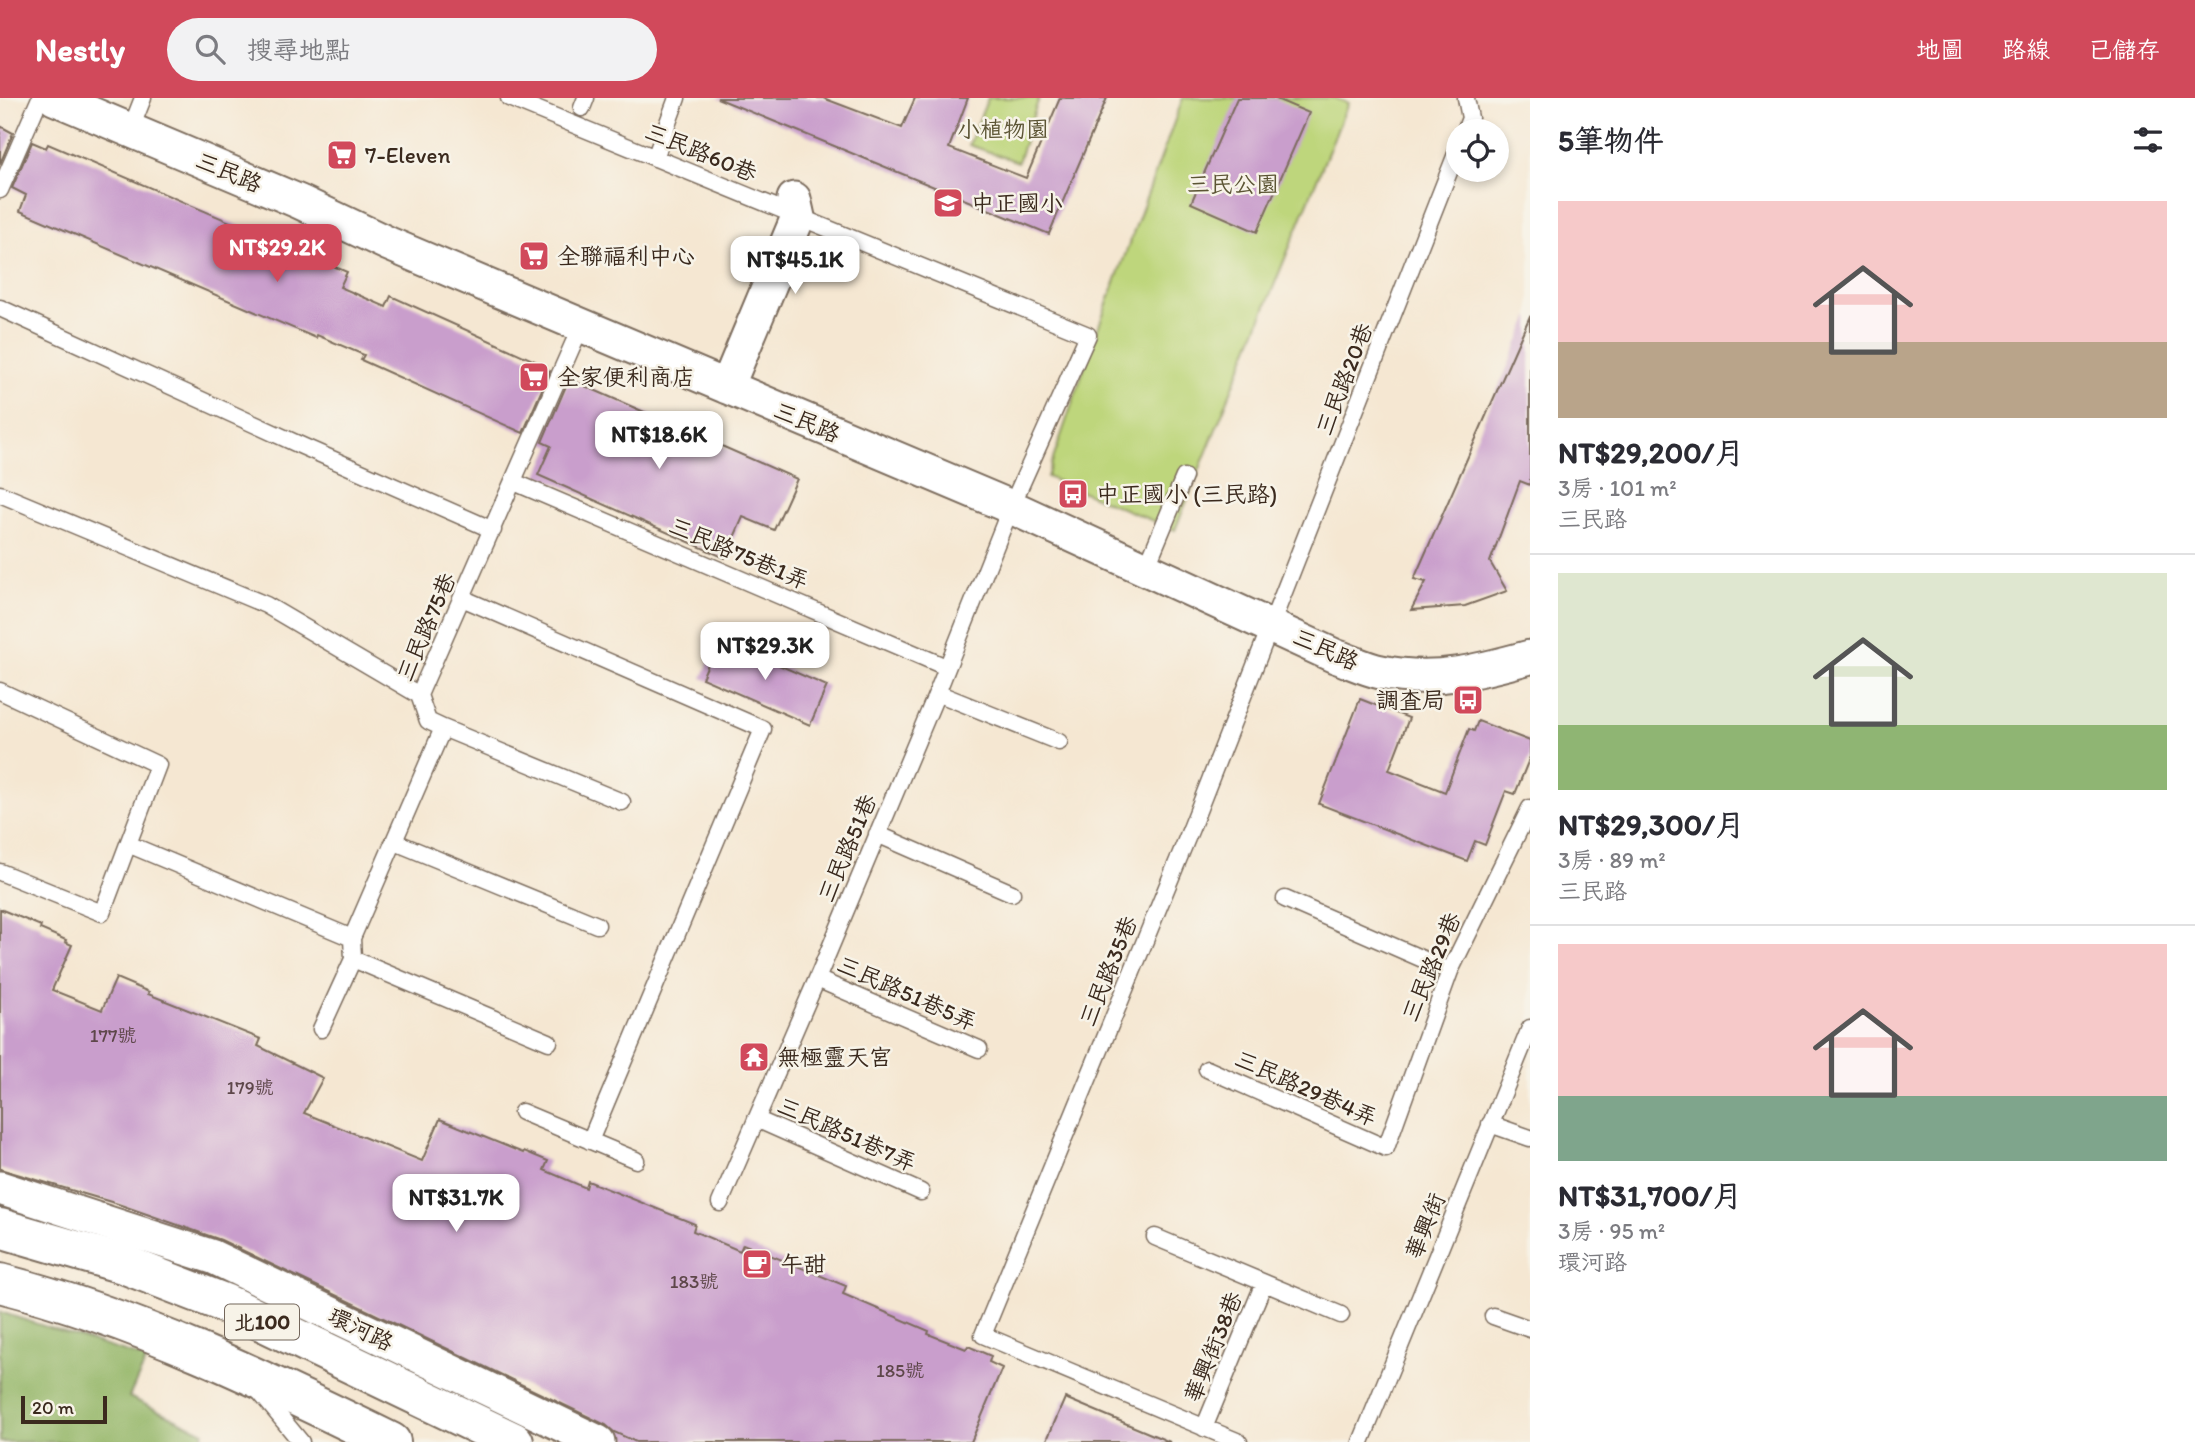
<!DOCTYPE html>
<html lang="zh-TW">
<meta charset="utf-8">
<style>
:root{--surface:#fff;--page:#f2f2f3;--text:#2b2b33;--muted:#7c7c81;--line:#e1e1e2;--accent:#d1495b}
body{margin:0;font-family:Itim,"LXGW WenKai TC",sans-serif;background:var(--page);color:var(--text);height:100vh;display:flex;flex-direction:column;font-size:26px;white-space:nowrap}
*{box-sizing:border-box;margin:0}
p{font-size:23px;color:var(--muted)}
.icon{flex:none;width:38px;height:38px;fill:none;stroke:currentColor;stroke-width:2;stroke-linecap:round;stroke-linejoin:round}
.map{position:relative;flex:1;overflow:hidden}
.details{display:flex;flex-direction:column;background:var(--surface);width:665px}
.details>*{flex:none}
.controls{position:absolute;left:1446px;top:21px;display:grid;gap:14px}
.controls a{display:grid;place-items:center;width:63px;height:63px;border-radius:50%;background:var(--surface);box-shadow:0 4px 10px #0003;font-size:35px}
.scale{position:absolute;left:21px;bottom:18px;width:86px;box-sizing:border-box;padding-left:7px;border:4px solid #3b2a1e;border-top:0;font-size:19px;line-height:24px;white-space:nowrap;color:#3b2a1e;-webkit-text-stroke:5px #f7f3e8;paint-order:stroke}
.price{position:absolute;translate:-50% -60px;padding:0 16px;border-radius:14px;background:#fff;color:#222;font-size:23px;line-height:46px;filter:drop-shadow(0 2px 4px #0008)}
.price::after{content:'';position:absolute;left:50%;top:42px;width:21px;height:16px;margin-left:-10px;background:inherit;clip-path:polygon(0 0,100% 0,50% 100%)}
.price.on{background:var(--accent);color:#fff}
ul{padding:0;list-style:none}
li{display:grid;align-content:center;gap:14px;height:371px;padding:0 28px}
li+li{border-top:2px solid var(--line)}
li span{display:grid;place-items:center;height:217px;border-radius:0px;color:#555}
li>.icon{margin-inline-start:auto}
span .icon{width:126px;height:126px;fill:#fffc;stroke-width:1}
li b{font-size:30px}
h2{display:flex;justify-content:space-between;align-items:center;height:84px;padding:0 28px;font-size:30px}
header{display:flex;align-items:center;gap:42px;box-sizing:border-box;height:98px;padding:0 35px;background:var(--accent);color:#fff}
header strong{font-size:33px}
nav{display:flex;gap:38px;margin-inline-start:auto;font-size:24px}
.search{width:490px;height:63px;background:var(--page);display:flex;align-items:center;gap:18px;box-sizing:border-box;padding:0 24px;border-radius:38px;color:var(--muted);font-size:26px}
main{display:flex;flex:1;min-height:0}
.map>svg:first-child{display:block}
.green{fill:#bed67b;stroke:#7c804c;stroke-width:2}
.forest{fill:#96b76b;stroke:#687044;stroke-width:2}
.building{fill:#c99ecc}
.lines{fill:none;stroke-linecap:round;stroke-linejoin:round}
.service-casing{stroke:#7c6c5d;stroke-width:19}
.minor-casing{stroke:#7c6c5d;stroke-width:37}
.trunk-casing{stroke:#7c6c5d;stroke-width:42}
.service{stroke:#fff;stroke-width:16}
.minor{stroke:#fff;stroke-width:33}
.trunk{stroke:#fff;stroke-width:38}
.labels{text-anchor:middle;stroke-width:5;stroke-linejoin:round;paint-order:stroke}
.number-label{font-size:19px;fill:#5e474a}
.shield{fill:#f7f3e8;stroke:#73665b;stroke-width:2}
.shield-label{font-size:21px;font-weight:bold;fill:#3b2a1e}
.park-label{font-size:23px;fill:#5c5535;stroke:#f7f3e8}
.street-label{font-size:23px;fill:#3b2a1e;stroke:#f7f3e8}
.poi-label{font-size:23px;fill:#3b2a1e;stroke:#f7f3e8;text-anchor:start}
</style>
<header>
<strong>Nestly</strong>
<div class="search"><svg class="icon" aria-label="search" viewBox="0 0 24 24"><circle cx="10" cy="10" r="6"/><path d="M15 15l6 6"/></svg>搜尋地點</div>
<nav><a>地圖</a><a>路線</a><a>已儲存</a></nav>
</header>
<main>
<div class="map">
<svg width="1530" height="1344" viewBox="0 0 1530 1344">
<rect width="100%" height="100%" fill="#f7f3e8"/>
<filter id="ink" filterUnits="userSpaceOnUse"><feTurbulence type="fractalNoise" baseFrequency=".0143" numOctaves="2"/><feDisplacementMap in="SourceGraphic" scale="14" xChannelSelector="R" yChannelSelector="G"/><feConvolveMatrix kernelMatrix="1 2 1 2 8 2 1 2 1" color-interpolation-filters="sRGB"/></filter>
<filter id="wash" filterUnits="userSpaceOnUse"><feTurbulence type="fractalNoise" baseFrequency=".00686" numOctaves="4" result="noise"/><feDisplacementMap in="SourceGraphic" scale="28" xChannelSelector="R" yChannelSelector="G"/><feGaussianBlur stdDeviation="1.57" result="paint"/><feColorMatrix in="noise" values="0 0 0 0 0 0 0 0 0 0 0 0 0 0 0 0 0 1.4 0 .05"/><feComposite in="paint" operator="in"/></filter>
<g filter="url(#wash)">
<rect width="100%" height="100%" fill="#f5e7d2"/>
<path class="green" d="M 988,0 L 1039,0 L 1018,64 L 969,47 Z
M 1183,0 L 1334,0 L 1348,5 L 1175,432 L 1047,379 L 1097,233 Z"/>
<path class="forest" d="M 0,1214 L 147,1261 L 129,1299 L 204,1334 L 201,1344 L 0,1344 Z"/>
<g id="blocks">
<path class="building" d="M 717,0 L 823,0 L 902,30 L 915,0 L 968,0 L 949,50 L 1026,80 L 1060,0 L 1107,0 L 1049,136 Z
M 1237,0 L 1274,0 L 1309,15 L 1257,134 L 1191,105 Z
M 0,28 L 13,35 L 0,66 Z
M 32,44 L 46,50 L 48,46 L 347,174 L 340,189 L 386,209 L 391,198 L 546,268 L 545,271 L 550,273 L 523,335 L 361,262 L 364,257 L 317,237 L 316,240 L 20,113 L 26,97 L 12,90 Z
M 1530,218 L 1530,387 L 1520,383 L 1490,464 L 1507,493 L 1465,508 L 1411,512 L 1426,484 L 1414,481 Z
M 569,281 L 797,381 L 774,432 L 743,419 L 725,460 L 538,377 L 551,348 L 542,344 Z
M 719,541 L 827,588 L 810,627 L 702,580 Z
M 1360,601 L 1409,620 L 1389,672 L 1445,694 L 1469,631 L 1474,633 L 1478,623 L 1530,643 L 1530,659 L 1515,696 L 1506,693 L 1485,747 L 1475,743 L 1467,763 L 1319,706 Z
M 0,811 L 41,828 L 40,831 L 66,842 L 65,844 L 72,847 L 52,892 L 102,912 L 116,880 L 149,894 L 148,896 L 261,941 L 258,948 L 323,980 L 304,1015 L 422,1063 L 440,1021 L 523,1055 L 524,1053 L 548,1063 L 544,1072 L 586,1090 L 588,1083 L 695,1126 L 693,1133 L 740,1153 L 743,1146 L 846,1188 L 843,1196 L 929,1233 L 928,1236 L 966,1251 L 968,1248 L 991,1258 L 989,1264 L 1002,1270 L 971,1344 L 636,1344 L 614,1334 L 606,1327 L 221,1142 L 118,1106 L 0,1071 Z
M 1065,1300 L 1170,1344 L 1046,1344 Z"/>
</g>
</g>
<g filter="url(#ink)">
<use href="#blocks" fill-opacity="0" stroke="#7c6c5d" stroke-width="2"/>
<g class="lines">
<g class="service-casing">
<path id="service" d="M 509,0 L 1088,237 L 1011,409 L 937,595 L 817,881 L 720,1105
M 582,10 L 586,0
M 130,33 L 143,0
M 1465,33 L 1470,20 L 1466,0
M 655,60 L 677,0
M 0,92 L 40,0
M 0,210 L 302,348 L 493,432
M 514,384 L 946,569
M 0,396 L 266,507 L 419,597
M 1146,470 L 1184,379
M 462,500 L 763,631 L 590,1043
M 0,593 L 158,667 L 128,746 L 352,840
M 937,595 L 1059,644
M 443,630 L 622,704
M 877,736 L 1012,795
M 395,744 L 597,827
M 0,774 L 102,815 L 128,746
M 1285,801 L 1450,873
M 353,861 L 549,944
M 817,881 L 979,951
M 321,931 L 353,861 L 352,840 L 443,630 L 428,623 L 419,597 L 581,228
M 1207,971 L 1386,1050 L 1450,873 L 1530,710
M 522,1014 L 636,1062
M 756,1021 L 921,1094
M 1490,1026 L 1530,1040
M 1155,1139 L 1341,1217
M 1493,1218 L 1530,1231
M 258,1292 L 301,1344
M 1204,1330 L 1264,1185
M 1239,1344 L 983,1237 L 1192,728 L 1458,51
M 1361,1344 L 1530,930"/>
</g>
<g class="minor-casing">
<path id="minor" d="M 54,0 L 300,104 L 389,146 L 1011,409 L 1335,558 C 1350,563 1366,571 1381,574 C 1435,585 1479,573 1530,559
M 727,289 L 798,119 L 794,101
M 0,1090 L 213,1159 L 598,1344"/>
</g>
<g class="trunk-casing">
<path id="trunk" d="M 0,1130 L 123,1166 L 224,1205 L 514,1344
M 0,1185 C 137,1220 264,1282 391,1344"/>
</g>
<use href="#service" class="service"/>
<use href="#minor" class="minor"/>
<use href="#trunk" class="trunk"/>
</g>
</g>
<defs>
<g id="supermarket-square" transform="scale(1.575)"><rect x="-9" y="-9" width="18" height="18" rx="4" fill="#d1495b" stroke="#f7f3e8"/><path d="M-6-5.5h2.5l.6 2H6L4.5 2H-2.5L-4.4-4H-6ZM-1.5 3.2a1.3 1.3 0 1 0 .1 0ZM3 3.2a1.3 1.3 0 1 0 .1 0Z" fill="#fff"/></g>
<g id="school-square" transform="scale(1.575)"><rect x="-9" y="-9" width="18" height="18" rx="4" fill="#d1495b" stroke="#f7f3e8"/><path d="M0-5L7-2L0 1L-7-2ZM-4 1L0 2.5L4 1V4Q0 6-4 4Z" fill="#fff"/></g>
<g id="bus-square" transform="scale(1.575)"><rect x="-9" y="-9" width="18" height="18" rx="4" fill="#d1495b" stroke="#f7f3e8"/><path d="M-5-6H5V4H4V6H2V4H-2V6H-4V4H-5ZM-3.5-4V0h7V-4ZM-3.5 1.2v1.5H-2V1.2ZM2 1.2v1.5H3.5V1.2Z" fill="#fff"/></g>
<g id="temple-square" transform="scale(1.575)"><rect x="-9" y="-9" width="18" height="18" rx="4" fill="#d1495b" stroke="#f7f3e8"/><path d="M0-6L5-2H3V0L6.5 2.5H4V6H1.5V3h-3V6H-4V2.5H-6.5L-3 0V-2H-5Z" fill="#fff"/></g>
<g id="cafe-square" transform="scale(1.575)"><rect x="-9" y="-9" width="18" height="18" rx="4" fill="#d1495b" stroke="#f7f3e8"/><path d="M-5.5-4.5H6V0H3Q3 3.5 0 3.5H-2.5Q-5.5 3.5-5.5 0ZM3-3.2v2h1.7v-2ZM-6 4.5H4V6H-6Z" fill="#fff"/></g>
</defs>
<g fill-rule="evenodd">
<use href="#supermarket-square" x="342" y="57"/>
<use href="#school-square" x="948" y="105"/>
<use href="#supermarket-square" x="534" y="158"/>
<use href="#supermarket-square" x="534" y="279"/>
<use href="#bus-square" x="1073" y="396"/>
<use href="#bus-square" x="1468" y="602"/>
<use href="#temple-square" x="754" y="959"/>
<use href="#cafe-square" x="757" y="1166"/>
</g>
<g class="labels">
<g class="number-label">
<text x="113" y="944">177號</text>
<text x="250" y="996">179號</text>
<text x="694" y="1190">183號</text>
<text x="900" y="1279">185號</text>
</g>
<rect class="shield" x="225" y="1206.5" width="74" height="35" rx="5"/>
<g class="shield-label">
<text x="262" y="1231">北100</text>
</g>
<g class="park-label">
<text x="1003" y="39">小植物園</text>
<text x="1233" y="94">三民公園</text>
</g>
<g class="street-label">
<text transform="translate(701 54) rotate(22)" y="8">三民路60巷</text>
<text transform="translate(229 74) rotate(23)" y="8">三民路</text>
<text transform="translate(1344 281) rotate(-69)" y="8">三民路20巷</text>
<text transform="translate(807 324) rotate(23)" y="8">三民路</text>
<text transform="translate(739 455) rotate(23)" y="8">三民路75巷1弄</text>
<text transform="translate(426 529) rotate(-67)" y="8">三民路75巷</text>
<text transform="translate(1326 551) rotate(24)" y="8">三民路</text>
<text transform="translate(847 750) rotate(-67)" y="8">三民路51巷</text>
<text transform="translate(1431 869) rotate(-67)" y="8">三民路29巷</text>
<text transform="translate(1108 873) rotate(-68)" y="8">三民路35巷</text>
<text transform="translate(907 895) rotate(24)" y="8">三民路51巷5弄</text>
<text transform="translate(1306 990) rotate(24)" y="8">三民路29巷4弄</text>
<text transform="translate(847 1036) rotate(24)" y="8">三民路51巷7弄</text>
<text transform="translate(1425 1128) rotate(-68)" y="8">華興街</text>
<text transform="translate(361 1231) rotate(26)" y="8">環河路</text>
<text transform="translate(1213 1249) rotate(-68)" y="8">華興街38巷</text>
</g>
<g class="poi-label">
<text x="365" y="65">7-Eleven</text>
<text x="971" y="113">中正國小</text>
<text x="557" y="166">全聯福利中心</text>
<text x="557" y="287">全家便利商店</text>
<text x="1096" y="404">中正國小 (三民路)</text>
<text x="1445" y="610" text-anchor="end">調查局</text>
<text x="777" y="967">無極靈天宮</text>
<text x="780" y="1174">午甜</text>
</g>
</g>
</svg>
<div class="controls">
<a><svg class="icon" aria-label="locate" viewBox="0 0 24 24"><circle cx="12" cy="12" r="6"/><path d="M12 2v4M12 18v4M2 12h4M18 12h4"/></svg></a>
</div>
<div class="scale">20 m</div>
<b class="price on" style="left:277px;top:186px">NT$29.2K</b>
<b class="price" style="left:795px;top:198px">NT$45.1K</b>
<b class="price" style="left:659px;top:373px">NT$18.6K</b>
<b class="price" style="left:765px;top:584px">NT$29.3K</b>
<b class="price" style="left:456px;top:1136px">NT$31.7K</b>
</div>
<section class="details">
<h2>5筆物件<svg class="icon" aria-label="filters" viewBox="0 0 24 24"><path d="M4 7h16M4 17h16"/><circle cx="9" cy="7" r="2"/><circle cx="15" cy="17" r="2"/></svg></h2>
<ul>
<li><span style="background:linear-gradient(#f6c9c9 65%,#b9a48a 0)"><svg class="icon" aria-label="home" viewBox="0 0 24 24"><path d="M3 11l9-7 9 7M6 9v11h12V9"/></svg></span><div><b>NT$29,200/月</b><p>3房 · 101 m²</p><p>三民路</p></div></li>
<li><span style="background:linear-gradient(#dfe7d0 70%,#8fb573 0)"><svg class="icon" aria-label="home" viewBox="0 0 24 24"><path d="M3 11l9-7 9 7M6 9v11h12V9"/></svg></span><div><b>NT$29,300/月</b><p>3房 · 89 m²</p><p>三民路</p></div></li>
<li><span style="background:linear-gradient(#f6c9c9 70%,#7fa58c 0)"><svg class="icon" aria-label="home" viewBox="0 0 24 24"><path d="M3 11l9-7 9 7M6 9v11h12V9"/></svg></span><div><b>NT$31,700/月</b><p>3房 · 95 m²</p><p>環河路</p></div></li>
</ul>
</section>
</main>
